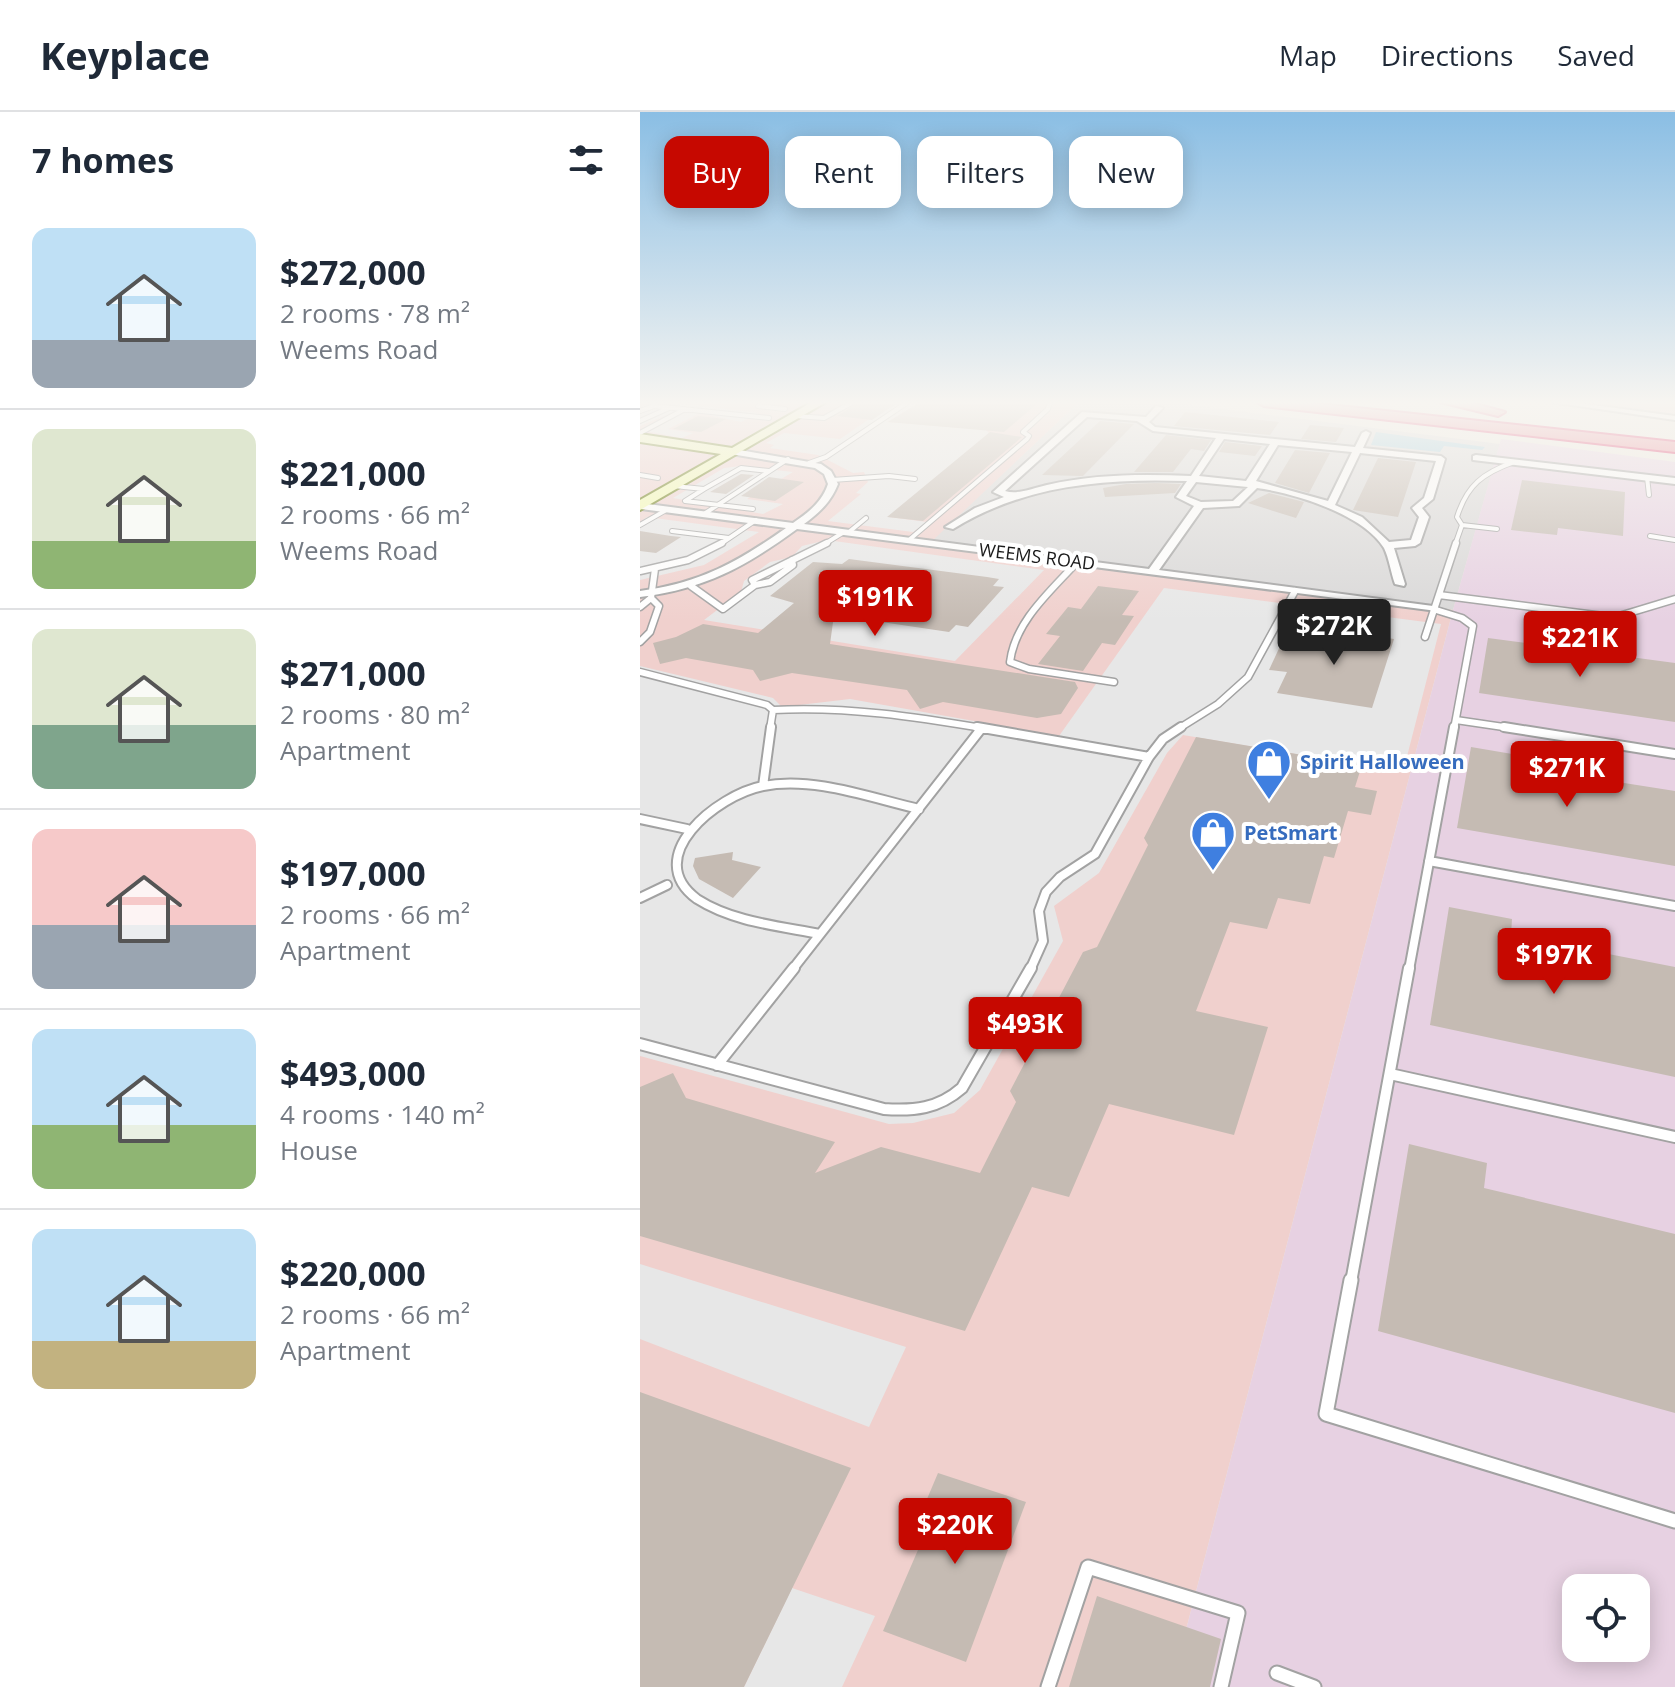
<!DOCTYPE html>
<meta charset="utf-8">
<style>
:root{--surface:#fff;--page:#f6f6f7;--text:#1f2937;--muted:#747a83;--line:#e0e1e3;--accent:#c60800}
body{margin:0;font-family:"Open Sans",sans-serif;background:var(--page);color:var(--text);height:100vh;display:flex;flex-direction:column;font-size:30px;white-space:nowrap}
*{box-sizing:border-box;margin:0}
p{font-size:26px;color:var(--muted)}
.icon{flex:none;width:44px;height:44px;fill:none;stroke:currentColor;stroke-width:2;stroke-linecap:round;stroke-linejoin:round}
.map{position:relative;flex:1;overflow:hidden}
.sheet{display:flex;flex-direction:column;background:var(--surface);width:640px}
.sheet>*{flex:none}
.hud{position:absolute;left:24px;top:24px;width:760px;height:72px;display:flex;gap:16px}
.tools{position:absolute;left:922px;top:1462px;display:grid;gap:16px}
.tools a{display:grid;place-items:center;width:88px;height:88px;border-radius:16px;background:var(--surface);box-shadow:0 4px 20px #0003;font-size:40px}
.price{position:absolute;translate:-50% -68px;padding:0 18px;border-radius:8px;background:var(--accent);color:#fff;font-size:26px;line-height:52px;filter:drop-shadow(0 2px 4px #0008)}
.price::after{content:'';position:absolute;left:50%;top:48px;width:24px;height:18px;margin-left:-12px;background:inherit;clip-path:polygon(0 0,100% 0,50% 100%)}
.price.selected{background:#222;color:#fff}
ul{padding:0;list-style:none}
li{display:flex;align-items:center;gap:24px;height:200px;padding:0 32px}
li+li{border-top:2px solid var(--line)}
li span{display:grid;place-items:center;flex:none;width:224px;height:160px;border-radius:16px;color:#555}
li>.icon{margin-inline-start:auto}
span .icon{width:96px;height:96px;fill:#fffc;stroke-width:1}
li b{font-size:34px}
h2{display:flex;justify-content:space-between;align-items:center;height:96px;padding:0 32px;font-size:34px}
.tag{padding:0 28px;border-radius:16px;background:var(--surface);box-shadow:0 4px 20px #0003;font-size:28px;line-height:72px}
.tag.selected{background:var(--accent);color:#fff}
header{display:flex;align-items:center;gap:48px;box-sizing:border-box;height:112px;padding:0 40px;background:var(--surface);border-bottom:2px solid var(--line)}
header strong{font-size:38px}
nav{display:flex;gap:44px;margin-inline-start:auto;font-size:28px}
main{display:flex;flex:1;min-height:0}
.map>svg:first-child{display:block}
.residential{fill:#d9d8d8}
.commercial{fill:#f0d0cd}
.industrial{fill:#e7d1e2;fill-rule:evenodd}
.parking{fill:#e7e7e7}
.water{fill:#9dccde}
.building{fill:#c5bbb3}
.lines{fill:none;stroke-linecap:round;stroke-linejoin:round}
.lane-far4-casing{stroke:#a2a2a2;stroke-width:6}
.lane-far3-casing{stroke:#a2a2a2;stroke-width:9}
.lane-far2-casing{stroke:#a2a2a2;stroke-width:12}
.lane-far1-casing{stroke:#a2a2a2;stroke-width:14}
.lane-casing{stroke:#a2a2a2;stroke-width:17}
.street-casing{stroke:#a2a2a2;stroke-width:4}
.secondary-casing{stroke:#627400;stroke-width:4}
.highway-casing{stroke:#dd1b56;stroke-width:4}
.lane-far4{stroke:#fff;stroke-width:4}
.lane-far3{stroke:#fff;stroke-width:6}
.lane-far2{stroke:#fff;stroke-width:8}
.lane-far1{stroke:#fff;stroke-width:10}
.lane{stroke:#fff;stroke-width:13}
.street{fill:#fff;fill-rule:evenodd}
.secondary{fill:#f5fcae;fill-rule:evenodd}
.highway{fill:#ea8291;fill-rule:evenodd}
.labels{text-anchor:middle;stroke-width:8;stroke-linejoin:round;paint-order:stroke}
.far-street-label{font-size:18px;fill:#1b1b1b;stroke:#fff}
.shop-label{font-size:20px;font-weight:bold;fill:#366cbe;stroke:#fff;text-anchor:start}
</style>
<header>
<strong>Keyplace</strong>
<nav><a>Map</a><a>Directions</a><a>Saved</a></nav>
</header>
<main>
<section class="sheet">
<h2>7 homes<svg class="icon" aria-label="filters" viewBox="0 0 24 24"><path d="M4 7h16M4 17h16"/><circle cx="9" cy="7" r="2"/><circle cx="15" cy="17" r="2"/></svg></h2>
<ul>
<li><span style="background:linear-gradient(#bfe0f5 70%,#9aa5b1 0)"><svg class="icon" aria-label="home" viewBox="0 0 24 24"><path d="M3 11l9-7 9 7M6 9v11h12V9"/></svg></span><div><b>$272,000</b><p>2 rooms · 78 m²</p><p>Weems Road</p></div></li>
<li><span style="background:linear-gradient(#dfe7d0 70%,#8fb573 0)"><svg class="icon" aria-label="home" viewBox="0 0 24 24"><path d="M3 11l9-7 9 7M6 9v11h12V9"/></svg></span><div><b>$221,000</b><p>2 rooms · 66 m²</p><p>Weems Road</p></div></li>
<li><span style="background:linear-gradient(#dfe7d0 60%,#7fa58c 0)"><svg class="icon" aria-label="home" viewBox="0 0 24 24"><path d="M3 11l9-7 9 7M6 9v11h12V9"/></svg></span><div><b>$271,000</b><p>2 rooms · 80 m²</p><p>Apartment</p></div></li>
<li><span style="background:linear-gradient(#f6c9c9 60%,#9aa5b1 0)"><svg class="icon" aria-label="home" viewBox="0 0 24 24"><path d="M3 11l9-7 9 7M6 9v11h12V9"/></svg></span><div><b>$197,000</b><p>2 rooms · 66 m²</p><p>Apartment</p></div></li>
<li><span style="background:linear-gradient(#bfe0f5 60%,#8fb573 0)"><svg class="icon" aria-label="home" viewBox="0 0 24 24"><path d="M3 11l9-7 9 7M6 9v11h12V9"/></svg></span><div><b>$493,000</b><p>4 rooms · 140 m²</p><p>House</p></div></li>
<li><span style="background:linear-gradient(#bfe0f5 70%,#c2b280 0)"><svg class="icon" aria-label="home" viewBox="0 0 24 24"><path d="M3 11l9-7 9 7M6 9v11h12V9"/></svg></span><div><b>$220,000</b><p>2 rooms · 66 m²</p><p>Apartment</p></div></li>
</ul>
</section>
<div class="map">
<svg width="1035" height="1575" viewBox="0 0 1035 1575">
<rect width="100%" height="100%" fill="#ede9df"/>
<path class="residential" d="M 439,290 L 528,290 L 860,332 L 813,498 L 289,431 Z"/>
<path class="commercial" d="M 0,290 L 439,290 L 290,431 L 813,498 L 531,1575 L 0,1575 Z
M 893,290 L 1035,290 L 1035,309 Z"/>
<path class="industrial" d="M 861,327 L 1035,350 L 1035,1575 L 531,1575 L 813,498 ZM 936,1476 L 996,1476 L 996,1536 L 936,1536 Z"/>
<path class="parking" d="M 13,290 L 28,290 L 119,301 L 101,310 L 60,301 L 28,317 L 53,321 L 42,326 L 0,318 L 36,299 L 0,314 L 0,296 Z
M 254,290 L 280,290 L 247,310 L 346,318 L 349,321 L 249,405 L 287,410 L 273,420 L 188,409 L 221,382 L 216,381 L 228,370 L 224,360 L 213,361 L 178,343 L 130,336 L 134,333 L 126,331 L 144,321 L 200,327 Z
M 101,354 L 153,360 L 107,387 L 143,392 L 123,402 L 33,386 L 84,356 Z
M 7,405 L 119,420 L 64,453 L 0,468 L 0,410 Z
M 187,428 L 404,458 L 315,549 L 64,508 L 101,480 L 104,469 L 130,450 L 152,445 L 162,434 Z
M 524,476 L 801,512 L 763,660 L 543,623 L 527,641 L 459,761 L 414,794 L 423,829 L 340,978 L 314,1001 L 273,1011 L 249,1012 L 0,944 L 0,554 L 133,586 L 142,595 L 210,587 L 419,624 Z
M 0,1152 L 266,1235 L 229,1315 L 0,1227 Z
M 152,1476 L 235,1504 L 202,1575 L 104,1575 Z"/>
<path class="water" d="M 736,320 L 845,335 L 842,338 L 804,334 L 800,340 L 731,333 Z"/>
<path class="building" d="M 280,290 L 399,290 L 364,320 L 248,310 Z
M 218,291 L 245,290 L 257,291 L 232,308 L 197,304 Z
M 545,300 L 639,310 L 630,323 L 534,314 Z
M 58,304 L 86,307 L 61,320 L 33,317 Z
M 460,309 L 494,312 L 443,364 L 402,363 Z
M 670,313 L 704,316 L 696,330 L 661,327 Z
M 350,320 L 382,325 L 283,409 L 247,405 Z
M 526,323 L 571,328 L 564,339 L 551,337 L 533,360 L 494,360 Z
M 585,330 L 622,334 L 615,344 L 579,340 Z
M 655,338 L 690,341 L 669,381 L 635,371 Z
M 738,346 L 776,350 L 758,405 L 713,398 Z
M 101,362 L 114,363 L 86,382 L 70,380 Z
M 129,365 L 164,370 L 135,389 L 101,384 Z
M 882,368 L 985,380 L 983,424 L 918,416 L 917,423 L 871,418 Z
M 486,372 L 516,371 L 541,372 L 535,381 L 465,385 L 463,376 Z
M 629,381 L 664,390 L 656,406 L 608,391 Z
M 0,419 L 31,424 L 41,425 L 16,441 L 0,439 Z
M 209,447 L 347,465 L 359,467 L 353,474 L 364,475 L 328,515 L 316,513 L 309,520 L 194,503 L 190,532 L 435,570 L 438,576 L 421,602 L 397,606 L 303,590 L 280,597 L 267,578 L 152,561 L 120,569 L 113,558 L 46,546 L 20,552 L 13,531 L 36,525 L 63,512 L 118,521 L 154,491 L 130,484 L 173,450 L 202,452 Z
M 458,474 L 499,479 L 482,503 L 494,504 L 475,533 L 462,531 L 443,559 L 398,552 L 420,524 L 406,522 L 428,495 L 441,497 Z
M 668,515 L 754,527 L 732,596 L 637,581 L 647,560 L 629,558 L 642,530 L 659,533 Z
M 848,526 L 1035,551 L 1035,610 L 839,581 Z
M 556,625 L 722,653 L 715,675 L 737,679 L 731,703 L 708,699 L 694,746 L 684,744 L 670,792 L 638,786 L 627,817 L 590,810 L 556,899 L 628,915 L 594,1023 L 469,992 L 429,1085 L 392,1075 L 325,1219 L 0,1124 L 0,975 L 33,961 L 46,986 L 195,1030 L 175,1061 L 241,1035 L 340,1061 L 376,990 L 370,979 L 443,840 L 457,835 L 508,733 L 504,726 Z
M 831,635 L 884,644 L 883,655 L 1035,679 L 1035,754 L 817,716 Z
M 93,740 L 92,748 L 121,755 L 93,786 L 59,767 L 53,754 L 55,746 Z
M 809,795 L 872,807 L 871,823 L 1035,855 L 1035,965 L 790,913 Z
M 769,1032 L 847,1051 L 844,1076 L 1035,1122 L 1035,1301 L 738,1219 Z
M 0,1280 L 211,1356 L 104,1575 L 0,1575 Z
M 298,1361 L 386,1390 L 326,1550 L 243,1519 L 287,1417 L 276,1413 Z
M 457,1484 L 581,1527 L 570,1575 L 429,1575 Z"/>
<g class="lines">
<g class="lane-far4-casing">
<path id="lane-far4" d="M 118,294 L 145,297
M 0,299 L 14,294 L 129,306
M 156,304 L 184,306 L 213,290
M 0,309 L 29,296
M 0,321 L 45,297
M 169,351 L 186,345 L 268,290
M 0,363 L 18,366
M 1007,365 L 1009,383
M 192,368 L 249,364 L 275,367
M 34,374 L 64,377 L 45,389 L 113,397
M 64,377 L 101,356 L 129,359
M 64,402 L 148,347
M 0,413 L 28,397
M 822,413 L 857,417
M 32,419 L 89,426
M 209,420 L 226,406
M 1010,424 L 1035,428
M 269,428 L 387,327 L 389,324 L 383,320 L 408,297 L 410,290
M 79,433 L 116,408
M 183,433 L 204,420
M 815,433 L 822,413 L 817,405 C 827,373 843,361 874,350"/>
</g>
<g class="lane-far3-casing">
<path id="lane-far3" d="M 437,450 C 411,479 375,509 370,550 L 389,557 L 474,570
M 0,459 L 48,448 L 82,431
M 115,473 L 130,470 L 153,453 L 152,448
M 51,474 L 83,497 L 115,473 L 112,468 L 187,431
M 799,483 L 963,504 L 979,504 L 1035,487
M 0,495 L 11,486 L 15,457
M 793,497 L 822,506 L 833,514 L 814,617
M 785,525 L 816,431
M 0,530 L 10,520 L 19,494 L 11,486
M 0,560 L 127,593 L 133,598 L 130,617
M 133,598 C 207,594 276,605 348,617
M 816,608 L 877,617
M 538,617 L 578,592 L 608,565 L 655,479"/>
</g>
<g class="lane-far2-casing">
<path id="lane-far2" d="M 337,615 L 509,645
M 864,615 L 1035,642
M 123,674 L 131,615
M 0,707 L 47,717
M 789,749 L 1035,794
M 0,786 L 27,773
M 180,822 C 139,814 93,810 57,787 C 0,745 77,683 123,674 C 173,664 231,686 279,697
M 152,858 L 341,617
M 390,858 L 403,829 L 399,799 L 406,780 L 420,765 L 455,742 L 509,645 L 523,627 L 541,615
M 769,858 L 814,615"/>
</g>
<g class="lane-far1-casing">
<path id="lane-far1" d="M 0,932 L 244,997 C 274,999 298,997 322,976 L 391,856
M 77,953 L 154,856
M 750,962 L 1035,1025
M 711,1170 L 769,856"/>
</g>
<g class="lane-casing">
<path id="lane" d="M 711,1168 L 686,1302 L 1035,1409
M 637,1561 L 674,1575
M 408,1575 L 448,1455 L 598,1501 L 581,1575"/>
</g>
<g class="street-casing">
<path id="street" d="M 911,290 L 931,290 L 1035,304 L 1035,308 Z
M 516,294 L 523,296 L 509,310 L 515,315 L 715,335 L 722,321 L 726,319 L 730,321 L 723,336 L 801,344 L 805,347 L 793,387 L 782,396 L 789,405 L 780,431 L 775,434 L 754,436 L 765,472 L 764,474 L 755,472 C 751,461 749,446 744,436 C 723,402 654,381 617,376 L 599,394 L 563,396 L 519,458 L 793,494 L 797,495 L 797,499 L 157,417 C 105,455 65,477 0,485 L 0,479 C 60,471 98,450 146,416 L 1,397 L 0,391 L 153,411 C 169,400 182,390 188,372 L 184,362 L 175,356 L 91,342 L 91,338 L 94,337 L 181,352 L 191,359 L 198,372 C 191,390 179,401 164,412 L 509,457 L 554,394 L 536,385 L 547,369 C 465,366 384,373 313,417 L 305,415 L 335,396 L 364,385 L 353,380 L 442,300 L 506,305 ZM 447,305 L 497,309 L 513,319 L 576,326 L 551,364 C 503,362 454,362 407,373 C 393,376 378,383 365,379 ZM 584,327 L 630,332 L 606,369 L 559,364 ZM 638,333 L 712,340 L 688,389 L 616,369 ZM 720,341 L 796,349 L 784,386 L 772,396 L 779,405 L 771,428 L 749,430 L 722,405 L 695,393 ZM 556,370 L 608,375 L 593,389 L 561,390 L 546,384 Z
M 836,343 L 1035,366 L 1035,372 L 833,348 L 833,344 Z"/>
</g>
<g class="secondary-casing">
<path id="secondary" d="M 172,290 L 186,290 L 0,398 L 0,388 L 81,342 L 0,330 L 0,322 L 92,336 Z"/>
</g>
<g class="highway-casing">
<path id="highway" d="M 617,290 L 662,290 L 1035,330 L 1035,340 L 624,294 Z
M 800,290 L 829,290 L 865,300 L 858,304 Z"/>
</g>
<use href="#lane-far4" class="lane-far4"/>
<use href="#lane-far3" class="lane-far3"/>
<use href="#lane-far2" class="lane-far2"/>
<use href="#lane-far1" class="lane-far1"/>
<use href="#lane" class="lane"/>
<use href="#street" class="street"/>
<use href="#secondary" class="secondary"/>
<use href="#highway" class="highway"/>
</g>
<linearGradient id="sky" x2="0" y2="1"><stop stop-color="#8abee4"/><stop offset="0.57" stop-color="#f7f5f1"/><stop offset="1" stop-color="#f7f5f1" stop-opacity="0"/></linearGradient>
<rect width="1035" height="510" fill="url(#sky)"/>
<defs>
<g id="shop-pin" transform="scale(2.3)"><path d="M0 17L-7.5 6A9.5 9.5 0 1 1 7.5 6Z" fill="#3f7fe0" stroke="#fff"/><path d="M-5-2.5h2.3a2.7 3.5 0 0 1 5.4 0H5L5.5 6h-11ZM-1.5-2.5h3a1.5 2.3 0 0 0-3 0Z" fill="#fff"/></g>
</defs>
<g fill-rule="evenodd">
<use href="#shop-pin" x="629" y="650"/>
<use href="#shop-pin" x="573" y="721"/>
</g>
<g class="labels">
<g class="far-street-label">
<text transform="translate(397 445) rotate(7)" y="6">WEEMS ROAD</text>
</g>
<g class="shop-label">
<text x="660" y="657">Spirit Halloween</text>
<text x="604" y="728">PetSmart</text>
</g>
</g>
</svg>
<div class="tools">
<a><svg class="icon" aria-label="locate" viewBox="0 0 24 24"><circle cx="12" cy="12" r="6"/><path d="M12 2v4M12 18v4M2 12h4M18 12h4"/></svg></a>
</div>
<b class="price" style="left:235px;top:526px">$191K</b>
<b class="price selected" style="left:694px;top:555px">$272K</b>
<b class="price" style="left:940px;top:567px">$221K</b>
<b class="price" style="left:927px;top:697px">$271K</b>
<b class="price" style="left:914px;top:884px">$197K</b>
<b class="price" style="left:385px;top:953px">$493K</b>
<b class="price" style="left:315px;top:1454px">$220K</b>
<div class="hud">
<a class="tag selected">Buy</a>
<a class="tag">Rent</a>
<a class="tag">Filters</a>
<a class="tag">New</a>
</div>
</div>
</main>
